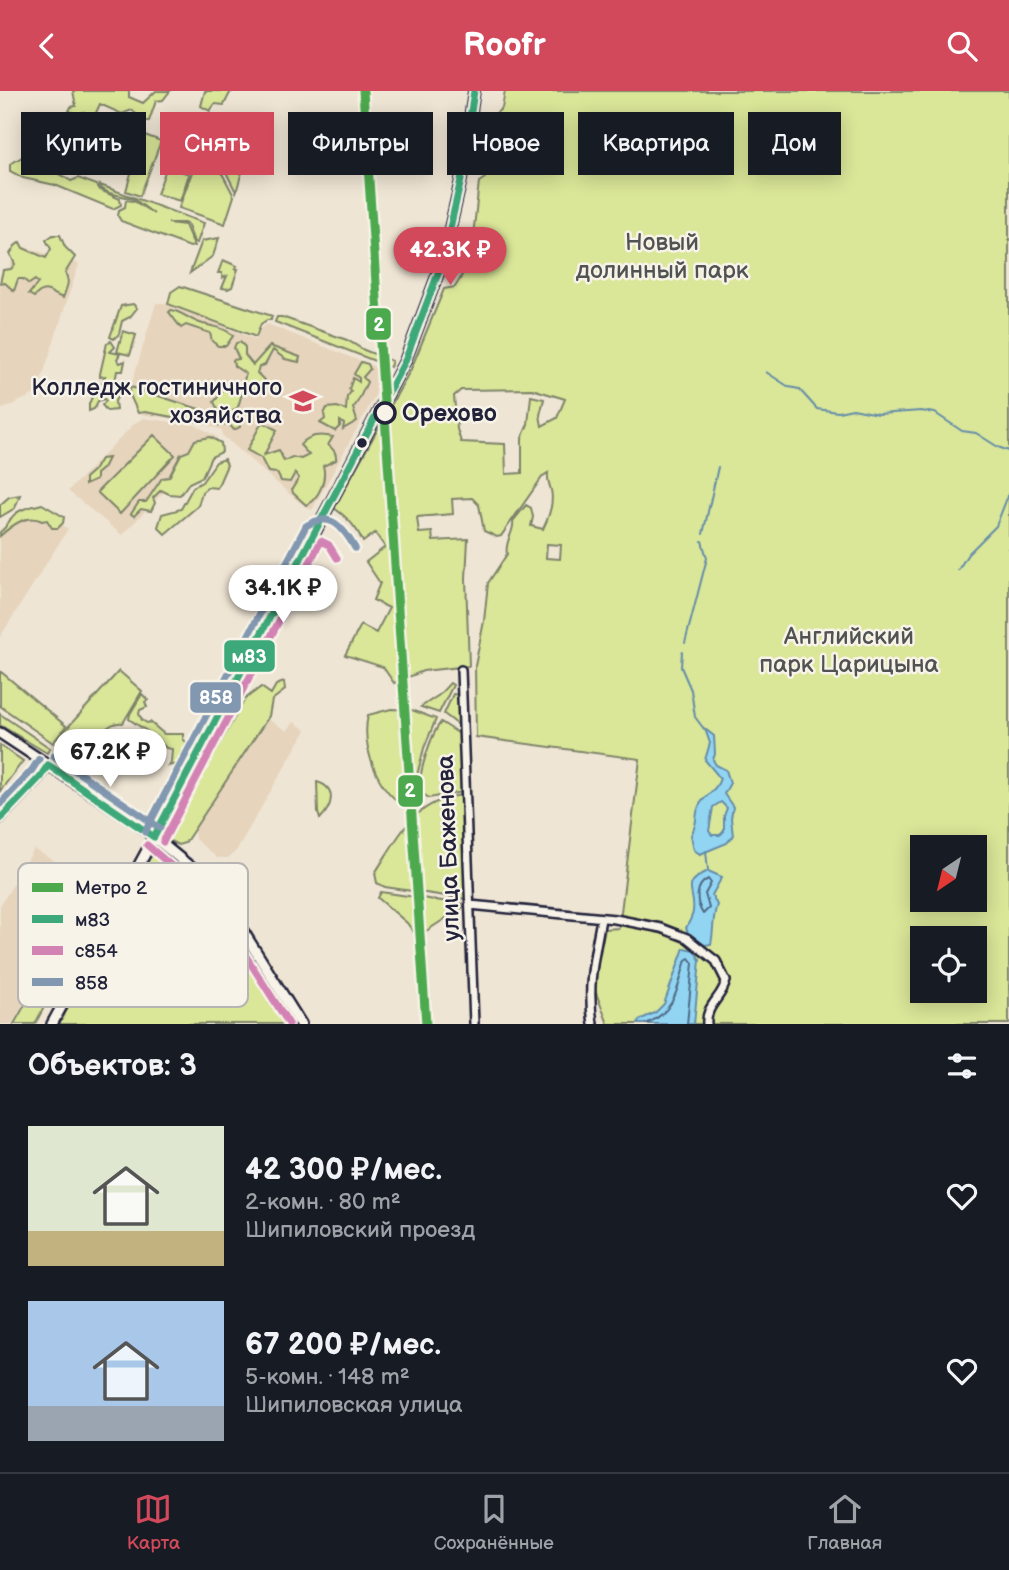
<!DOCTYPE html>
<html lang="ru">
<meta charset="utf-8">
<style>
:root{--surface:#171b24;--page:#242831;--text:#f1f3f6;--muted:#9ea1a6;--line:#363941;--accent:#d1495b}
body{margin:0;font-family:"Balsamiq Sans",sans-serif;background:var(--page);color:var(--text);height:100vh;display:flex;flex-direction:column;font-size:26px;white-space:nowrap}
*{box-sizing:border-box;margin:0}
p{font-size:23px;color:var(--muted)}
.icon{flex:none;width:38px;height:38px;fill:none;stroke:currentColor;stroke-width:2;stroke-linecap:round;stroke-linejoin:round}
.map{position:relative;height:933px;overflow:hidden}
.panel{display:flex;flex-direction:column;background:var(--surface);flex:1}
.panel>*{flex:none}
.guide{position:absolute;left:21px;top:21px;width:968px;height:63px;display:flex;gap:14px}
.needle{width:46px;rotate:215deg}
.tools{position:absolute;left:910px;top:744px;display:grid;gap:14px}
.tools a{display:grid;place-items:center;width:77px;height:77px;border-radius:0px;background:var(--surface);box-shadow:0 4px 18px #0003;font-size:35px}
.price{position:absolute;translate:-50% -60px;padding:0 16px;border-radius:24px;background:#fff;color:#222;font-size:23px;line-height:46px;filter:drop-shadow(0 2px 4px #0008)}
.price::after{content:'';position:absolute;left:50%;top:42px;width:21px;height:16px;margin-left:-10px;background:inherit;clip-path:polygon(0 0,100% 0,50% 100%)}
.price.current{background:var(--accent);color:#fff}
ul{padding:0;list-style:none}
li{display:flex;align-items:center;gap:21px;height:175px;padding:0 28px}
li span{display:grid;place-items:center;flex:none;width:196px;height:140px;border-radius:0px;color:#555}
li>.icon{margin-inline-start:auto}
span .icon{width:84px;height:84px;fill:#fffc;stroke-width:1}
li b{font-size:30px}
h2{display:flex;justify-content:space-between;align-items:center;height:84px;padding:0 28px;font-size:30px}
.chip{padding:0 24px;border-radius:0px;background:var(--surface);box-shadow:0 4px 18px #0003;font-size:24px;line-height:63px}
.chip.current{background:var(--accent);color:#fff}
header{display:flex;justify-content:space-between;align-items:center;height:91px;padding:0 28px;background:var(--accent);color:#fff;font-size:32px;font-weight:700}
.tabs{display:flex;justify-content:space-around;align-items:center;height:98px;border-top:2px solid var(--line);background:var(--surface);font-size:19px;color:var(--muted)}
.tabs a{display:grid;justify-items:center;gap:4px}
.tabs .current{color:var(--accent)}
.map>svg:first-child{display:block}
.built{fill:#e6d4bc}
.green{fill:#dae698;stroke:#7e846a;stroke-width:2;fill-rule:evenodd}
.water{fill:#92d5f3;stroke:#658da9;stroke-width:2;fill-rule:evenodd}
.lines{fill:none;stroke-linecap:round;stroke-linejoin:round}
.shore{stroke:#4f6a85;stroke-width:2}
.stream{stroke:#658da9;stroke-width:2}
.minor-casing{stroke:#22223b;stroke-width:12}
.major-casing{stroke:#22223b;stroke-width:14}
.minor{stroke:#f7f3e8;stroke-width:7}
.major{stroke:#f7f3e8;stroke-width:9}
.bus-1-casing{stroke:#f7f3e8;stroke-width:12}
.bus-2-casing{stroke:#f7f3e8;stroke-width:12}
.bus-3-casing{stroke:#f7f3e8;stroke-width:12}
.bus-1{stroke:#3da87a;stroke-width:7}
.bus-2{stroke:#d382b4;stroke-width:7}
.bus-3{stroke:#8298b1;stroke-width:7}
.metro-1-casing{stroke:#f7f3e8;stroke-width:14}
.metro-1{stroke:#4da94e;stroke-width:9}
.stop-dot{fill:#f7f3e8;stroke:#22223b;stroke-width:3.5}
.bus-dot{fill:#22223b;stroke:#f7f3e8;stroke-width:2.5}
.labels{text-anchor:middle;stroke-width:5;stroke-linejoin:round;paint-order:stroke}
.park-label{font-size:24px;fill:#505352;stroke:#f7f3e8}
.poi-label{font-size:24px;fill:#22223b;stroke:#f7f3e8;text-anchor:end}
.stop-label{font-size:24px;font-weight:bold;fill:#22223b;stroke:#f7f3e8;text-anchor:start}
.street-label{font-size:24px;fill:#22223b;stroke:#f7f3e8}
.key{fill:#f7f3e8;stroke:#b7b4b4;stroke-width:2}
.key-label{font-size:19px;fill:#22223b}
.line-badge{stroke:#f7f3e8;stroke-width:2.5}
.badge-label{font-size:19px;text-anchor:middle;font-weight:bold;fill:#fff}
</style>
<header><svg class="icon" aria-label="back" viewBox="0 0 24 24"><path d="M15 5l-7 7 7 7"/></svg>Roofr<svg class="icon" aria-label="search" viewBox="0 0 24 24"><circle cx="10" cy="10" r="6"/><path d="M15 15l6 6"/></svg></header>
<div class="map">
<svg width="1009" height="933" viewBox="0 0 1009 933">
<rect width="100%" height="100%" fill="#efe5d4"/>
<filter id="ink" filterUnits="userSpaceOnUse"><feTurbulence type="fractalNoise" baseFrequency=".0143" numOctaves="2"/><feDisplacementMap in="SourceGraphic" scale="14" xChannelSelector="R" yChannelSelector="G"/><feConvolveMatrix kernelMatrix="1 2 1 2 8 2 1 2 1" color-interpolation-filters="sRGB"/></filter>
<g filter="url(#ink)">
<path class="built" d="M 19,154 L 79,173 L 37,302 L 3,318 L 0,316 L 0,196 Z
M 156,212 L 163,212 L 201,226 L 256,249 L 261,238 L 267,233 L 388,281 L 312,419 L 299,411 L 222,344 L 222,339 L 195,330 L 137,323 L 129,302 Z
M 143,327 L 195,334 L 217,346 L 122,444 L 68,400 L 134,333 Z
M 37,417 L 68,438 L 0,546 L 0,438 Z
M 249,617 L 287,640 L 294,631 L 306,639 L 236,760 L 228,767 L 217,767 L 195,748 L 193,731 Z
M 34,758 L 92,793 L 12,933 L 0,933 L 0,815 Z"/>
<path class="green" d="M 73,0 L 129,0 L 129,6 L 143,12 L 156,0 L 170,0 L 163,9 L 156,10 L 149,30 L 143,30 L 132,19 L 122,23 L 100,13 L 94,26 L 84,24 L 84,21 L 76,23 L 69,20 L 71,16 L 76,15 Z
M 205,0 L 233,0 L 230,2 L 224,14 L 215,13 L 210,20 L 201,15 Z
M 505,0 L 1009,0 L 1009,933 L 608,933 L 593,894 L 605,838 L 619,837 L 640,668 L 476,646 L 475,575 L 484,530 L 488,492 L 507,463 C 504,450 515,441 513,430 L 526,414 L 531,417 L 533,426 L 531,435 L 543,438 C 549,426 554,412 551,399 C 549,392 547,389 548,382 L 543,385 L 501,445 L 497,446 L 484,440 L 479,414 L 472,407 L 452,408 L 453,423 L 417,426 L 419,442 L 432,441 L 433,450 L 468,448 L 466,487 L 469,575 L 423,580 L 394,592 L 383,576 L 345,564 L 361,534 L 376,542 L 389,517 L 373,509 L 380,492 L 366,471 L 385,456 L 375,442 L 363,451 C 357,436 347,426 334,417 L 411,278 L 444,198 L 455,196 C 474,171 475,122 479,91 L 485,87 L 493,25 L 502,17 ZM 532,298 L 565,308 L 557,327 L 542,335 L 540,324 L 544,308 L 531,305 L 528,333 L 522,347 L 522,382 L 506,383 L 505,353 L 461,351 L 457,338 L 454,305 L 461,299 ZM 547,453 L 561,454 L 560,468 L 546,467 ZM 922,756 L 975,756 L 975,808 L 922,808 ZM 922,847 L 975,847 L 975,900 L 922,900 Z
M 62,27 L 84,35 L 74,60 L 52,52 Z
M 142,43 L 161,50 L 140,105 L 126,100 Z
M 164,51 L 214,67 L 234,105 L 225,133 L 179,117 L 192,81 L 175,75 L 163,54 Z
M 22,66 C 40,73 56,80 71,90 L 78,87 L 97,94 L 100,99 L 120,108 L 121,114 L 113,118 L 55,94 L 23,87 L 10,80 L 10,73 Z
M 221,71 L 243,78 L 236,101 Z
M 167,75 L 189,83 L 180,110 L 157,103 Z
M 100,94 L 204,132 L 197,152 L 194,151 L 187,132 L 168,132 L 185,134 L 194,155 L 190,156 L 121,130 L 118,125 L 119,119 L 125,116 L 126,109 L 134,110 L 154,123 L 134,108 L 109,102 L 101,97 Z
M 53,144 L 60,144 L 65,156 L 75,166 L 65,182 C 71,191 66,197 63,207 C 49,202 46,193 34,206 L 29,203 L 38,192 L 35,189 L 29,193 L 23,188 L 18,188 L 14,200 L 5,192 L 0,192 L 3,179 L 11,178 L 15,173 L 10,163 L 15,155 L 20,151 L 23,157 L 46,167 L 51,158 L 46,149 Z
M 219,147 L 213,165 L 190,182 L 202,150 Z
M 223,169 L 237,175 L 235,178 L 238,178 L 232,196 L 228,198 L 222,197 L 227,185 L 222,187 L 222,182 L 218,182 Z
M 180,195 L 272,225 L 271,229 L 267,229 L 261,233 L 256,246 L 168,213 L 171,201 Z
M 133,213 L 137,217 L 130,226 L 122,230 L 119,243 L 114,248 L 110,246 L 121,215 Z
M 171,219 C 183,221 191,230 203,233 C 212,235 226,237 233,245 L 226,255 L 218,255 L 212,250 L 210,242 L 186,234 L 181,237 L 169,221 Z
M 277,226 L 282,226 L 347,249 L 364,259 L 392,270 L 390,276 L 275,231 Z
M 123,240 L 136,244 L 130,264 L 117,261 Z
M 111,250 L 115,256 L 110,261 L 120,263 L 117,268 L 120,272 L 125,270 L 123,280 L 117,280 L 115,291 L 112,291 L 108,296 L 110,302 L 117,299 L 119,303 L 115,310 L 116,319 L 107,320 L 102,314 L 106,310 L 104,308 L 98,310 L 94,318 L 89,320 L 89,313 L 97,294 L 102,293 L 105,285 L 100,286 L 100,283 L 107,252 Z
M 240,251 L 245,256 L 245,264 L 253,274 L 270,255 L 300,266 L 299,271 L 285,268 L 273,259 L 265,274 L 259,276 L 257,282 L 268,293 L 258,302 L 251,297 L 243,299 L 238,316 L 232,321 L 238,326 L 240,336 L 234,339 L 229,333 L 218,334 L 209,326 L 217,317 L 214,311 L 222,301 L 223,295 L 232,292 L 235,296 L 243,292 L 246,283 L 234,275 L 233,269 L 239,268 L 234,257 L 236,252 Z
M 361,271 L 368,273 L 370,278 L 363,286 L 367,291 C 363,299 359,311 353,317 L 357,330 L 343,338 L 344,333 L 340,330 L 340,335 L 335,340 L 320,332 L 325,328 L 324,323 L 327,317 L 337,316 L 346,319 L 347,306 L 351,301 L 349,298 L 353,287 L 359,291 L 359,287 L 354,283 Z
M 131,296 L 205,320 L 201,331 L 145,321 L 138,322 L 129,302 Z
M 262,331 L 277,339 L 264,364 L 279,359 L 284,370 L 292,366 L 301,368 L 309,364 L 300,354 C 308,344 321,343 333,346 L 328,354 C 334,358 337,362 336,369 L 323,375 C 327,388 319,408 306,414 L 293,402 L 292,398 L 299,387 L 295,382 L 290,391 L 281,390 L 277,382 L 268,381 L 261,367 L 247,359 Z
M 154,344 L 175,364 L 120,423 L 97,401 Z
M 210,346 L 221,352 L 222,361 L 211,366 L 202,386 L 189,392 L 180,404 L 169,403 L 161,399 L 153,407 L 155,412 L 151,420 L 141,418 L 134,425 L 131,423 L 139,411 L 146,411 L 162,387 L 169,386 L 181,363 L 189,360 L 195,349 Z
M 108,367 L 103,377 L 96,383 L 96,389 L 85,394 L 85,387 L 95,378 L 101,368 Z
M 224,368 L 227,374 L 217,397 L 208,396 L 202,401 L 198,415 L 165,443 L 158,436 L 162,423 L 181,418 L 193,396 L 202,391 L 216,371 Z
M 20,404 L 15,417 L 0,426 L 0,414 L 9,406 Z
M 42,413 L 64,426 L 63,432 L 58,437 L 52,437 L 47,429 L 42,430 C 27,422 11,435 0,445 L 0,441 C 7,437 9,428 15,423 C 23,416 32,416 42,413 Z
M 0,580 L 66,635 L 53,652 L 0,615 Z
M 119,580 L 142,600 L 123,632 C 106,630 97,649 89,662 L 81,662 L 58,647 Z
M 284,591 L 285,599 L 272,609 L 269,625 L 185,752 L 178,754 L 170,750 L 169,744 L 245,608 L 261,596 L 271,603 L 276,594 Z
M 450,592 L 453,594 L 439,622 L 421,616 L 439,604 Z
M 142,603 L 148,609 L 145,611 L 147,616 L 140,619 L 139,623 L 142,629 L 147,632 L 150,631 L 164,643 L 183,643 L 183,648 L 191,656 L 182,672 L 168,675 L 171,671 L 172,658 L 166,657 L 157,647 L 129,628 L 130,623 Z
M 453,603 L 459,604 L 461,636 L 444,623 Z
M 391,618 L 412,619 L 436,628 L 424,657 L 411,708 L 407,716 C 377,701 361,655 368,624 Z
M 0,623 L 50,657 L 47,662 L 0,634 Z
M 441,631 L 461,644 L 463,701 L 429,707 L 420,701 C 417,686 431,643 441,631 Z
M 0,654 L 23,670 L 0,700 Z
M 317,691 C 338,697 332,716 320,728 L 318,722 Z
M 463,704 L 466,808 L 385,796 L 377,792 L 375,782 C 400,744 413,710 463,704 Z
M 160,764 L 200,798 L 219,820 L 288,933 L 59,933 L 150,766 Z
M 93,794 L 105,803 L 35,933 L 14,933 Z
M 381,801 L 462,813 L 463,816 L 417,846 L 407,832 L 378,807 Z"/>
<path class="water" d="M 705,638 L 714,645 L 715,663 L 713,669 L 716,674 L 726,679 L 730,692 L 724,703 L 733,716 L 731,727 L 733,745 L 727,752 L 700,763 L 694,759 L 691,744 C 699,730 694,726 699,715 C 705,703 717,700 720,687 L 705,669 L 710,652 ZM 721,711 L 727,717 L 724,725 L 724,740 L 720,744 L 712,744 L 709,740 L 713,716 Z
M 708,780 L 722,786 L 712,804 L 717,814 C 712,828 714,839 711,853 L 705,854 L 689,844 L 686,837 C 688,833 693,825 693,820 C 696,800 679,794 708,780 Z
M 684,857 L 694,859 L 700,869 L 694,933 L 638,933 L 639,929 L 655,922 L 664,913 Z"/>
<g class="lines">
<path class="shore" d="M 708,788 L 711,792 L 705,803 L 709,817 L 703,823 C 696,812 694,795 708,788 Z
M 646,933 C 676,920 677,898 686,869 L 689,867 L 693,872 L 687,933"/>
<path class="stream" d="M 766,281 L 789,296 L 799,298 L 817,318 L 838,321 L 853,318 L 878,323 L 921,320 L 935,322 L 962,340 L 976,342 L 998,356 L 1009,360
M 703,443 L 718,376
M 958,479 L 968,463 L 996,435 L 1009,402
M 685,552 L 707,467 L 702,450
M 682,561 L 681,576 L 691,599 L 695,626 L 704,638
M 706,760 L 708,779"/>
<g class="minor-casing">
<path id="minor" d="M 461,579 L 474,933
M 0,728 L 40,686 L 48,674
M 470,814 L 615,828 L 661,837 L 687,847 L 716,870 L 726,890 C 722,907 705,915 707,933
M 593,933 C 587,893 594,867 601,828"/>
</g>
<g class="major-casing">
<path id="major" d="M 0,642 L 139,734 L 200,784 L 228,816 L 301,933
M 52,933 L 162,732 L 405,270 L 442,172 L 461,89 L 474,0"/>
</g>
<use href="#minor" class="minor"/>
<use href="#major" class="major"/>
<g class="bus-1-casing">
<path id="bus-1" d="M 48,674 L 154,746
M 0,728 L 40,686 L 48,674
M 154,746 L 405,270 L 442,172 L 461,89 L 474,0"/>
</g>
<g class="bus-2-casing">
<path id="bus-2" d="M 163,751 L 321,450 L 329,454 L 337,467
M 147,754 L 209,807 L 289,933"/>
</g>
<g class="bus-3-casing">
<path id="bus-3" d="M 54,665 L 160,737
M 0,713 L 32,679 L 39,668
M 145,741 L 306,435 C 330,419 343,436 355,457"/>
</g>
<use href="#bus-1" class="bus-1"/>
<use href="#bus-2" class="bus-2"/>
<use href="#bus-3" class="bus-3"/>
<g class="metro-1-casing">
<path id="metro-1" d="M 363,0 L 426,933"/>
</g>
<use href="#metro-1" class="metro-1"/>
</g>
</g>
<defs>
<g id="university-bare" transform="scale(2.1)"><path d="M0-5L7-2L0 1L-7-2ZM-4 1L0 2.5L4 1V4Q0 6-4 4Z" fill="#d1495b" stroke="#f7f3e8" stroke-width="2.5" paint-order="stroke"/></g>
</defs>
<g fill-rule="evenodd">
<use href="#university-bare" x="303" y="310"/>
</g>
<circle class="stop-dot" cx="385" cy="322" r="10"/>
<circle class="bus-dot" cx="362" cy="352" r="6"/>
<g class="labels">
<g class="park-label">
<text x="662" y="159">Новый<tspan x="662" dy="28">долинный парк</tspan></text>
<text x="849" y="553">Английский<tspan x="849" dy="28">парк Царицына</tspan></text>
</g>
<g class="poi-label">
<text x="282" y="304">Колледж гостиничного<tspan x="282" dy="28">хозяйcтва</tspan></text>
</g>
<g class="stop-label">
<text x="402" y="330">Орехово</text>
</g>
<g class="street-label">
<text transform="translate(448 757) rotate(-92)" y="8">улица Баженова</text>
</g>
</g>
<rect x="18" y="772" width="230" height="144" rx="10" class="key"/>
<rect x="32" y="792" width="31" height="9" fill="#4da94e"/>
<rect x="32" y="824" width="31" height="8" fill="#3da87a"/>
<rect x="32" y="855" width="31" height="9" fill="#d382b4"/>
<rect x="32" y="887" width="31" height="8" fill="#8298b1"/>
<g class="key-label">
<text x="75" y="803">Метро 2</text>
<text x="75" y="835">м83</text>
<text x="75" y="866">с854</text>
<text x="75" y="898">858</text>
</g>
<g class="line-badge">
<rect x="365" y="216" width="27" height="34" rx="7" fill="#4da94e"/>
<rect x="223" y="548" width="53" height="34" rx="7" fill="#3da87a"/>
<rect x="189" y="590" width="53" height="33" rx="7" fill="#8298b1"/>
<rect x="397" y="683" width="27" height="34" rx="7" fill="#4da94e"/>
</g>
<g class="badge-label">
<text x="379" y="240">2</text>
<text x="249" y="572">м83</text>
<text x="216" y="613">858</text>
<text x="410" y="706">2</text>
</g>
</svg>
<div class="tools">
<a><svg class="needle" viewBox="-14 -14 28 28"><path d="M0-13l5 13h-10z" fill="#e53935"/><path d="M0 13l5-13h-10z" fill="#9ea1a6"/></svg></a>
<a><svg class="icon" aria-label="locate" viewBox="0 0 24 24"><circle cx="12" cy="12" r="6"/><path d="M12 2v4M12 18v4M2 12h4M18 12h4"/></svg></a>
</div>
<b class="price current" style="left:450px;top:196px">42.3K ₽</b>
<b class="price" style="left:283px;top:534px">34.1K ₽</b>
<b class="price" style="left:110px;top:698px">67.2K ₽</b>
<div class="guide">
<a class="chip">Купить</a>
<a class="chip current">Снять</a>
<a class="chip">Фильтры</a>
<a class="chip">Новое</a>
<a class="chip">Квартира</a>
<a class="chip">Дом</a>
</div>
</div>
<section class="panel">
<h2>Объектов: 3<svg class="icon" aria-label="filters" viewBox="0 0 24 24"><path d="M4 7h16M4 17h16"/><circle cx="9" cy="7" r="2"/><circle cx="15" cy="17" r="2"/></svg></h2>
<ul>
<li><span style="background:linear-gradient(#dfe7d0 75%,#c2b280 0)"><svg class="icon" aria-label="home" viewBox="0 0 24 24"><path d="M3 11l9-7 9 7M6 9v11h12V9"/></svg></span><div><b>42 300 ₽/мес.</b><p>2-комн. · 80 m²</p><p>Шипиловский проезд</p></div><svg class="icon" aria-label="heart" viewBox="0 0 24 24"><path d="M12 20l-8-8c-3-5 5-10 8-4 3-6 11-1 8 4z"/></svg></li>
<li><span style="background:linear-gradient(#a9c7e8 75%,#9aa5b1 0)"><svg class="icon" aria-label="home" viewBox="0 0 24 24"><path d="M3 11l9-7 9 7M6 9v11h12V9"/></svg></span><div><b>67 200 ₽/мес.</b><p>5-комн. · 148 m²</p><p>Шипиловская улица</p></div><svg class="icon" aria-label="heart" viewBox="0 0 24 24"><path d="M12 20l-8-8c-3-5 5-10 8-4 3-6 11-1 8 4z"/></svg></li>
</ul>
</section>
<nav class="tabs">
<a class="current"><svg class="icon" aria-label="map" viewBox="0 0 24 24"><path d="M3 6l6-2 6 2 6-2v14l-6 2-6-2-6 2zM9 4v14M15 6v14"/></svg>Карта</a>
<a><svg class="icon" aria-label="saved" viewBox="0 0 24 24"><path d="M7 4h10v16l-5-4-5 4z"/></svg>Сохранённые</a>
<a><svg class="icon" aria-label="home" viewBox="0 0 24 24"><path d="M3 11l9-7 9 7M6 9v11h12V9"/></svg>Главная</a>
</nav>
